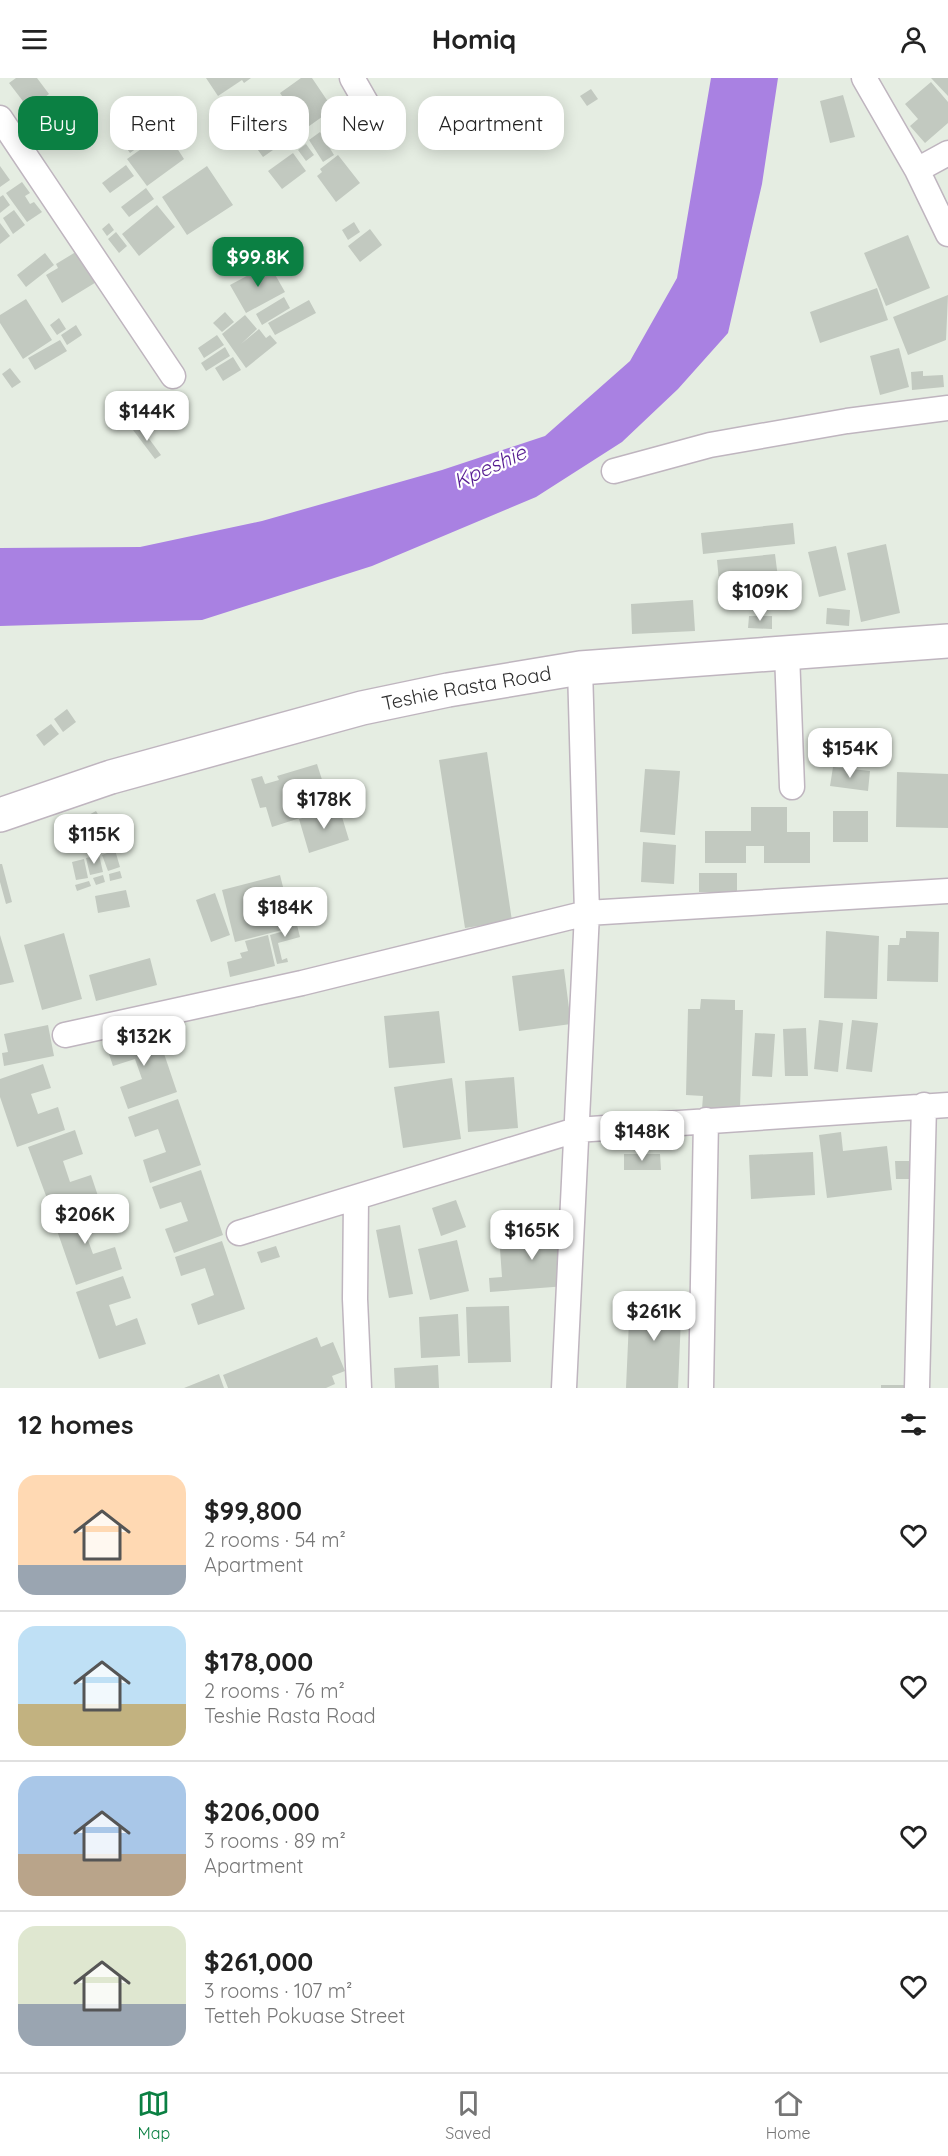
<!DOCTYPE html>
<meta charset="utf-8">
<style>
:root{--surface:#fff;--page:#f6f6f6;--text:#222;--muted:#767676;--line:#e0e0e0;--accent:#0b8043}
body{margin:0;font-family:Quicksand,sans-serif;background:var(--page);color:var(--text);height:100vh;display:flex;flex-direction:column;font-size:22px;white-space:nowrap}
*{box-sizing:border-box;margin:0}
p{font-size:20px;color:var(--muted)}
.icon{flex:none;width:33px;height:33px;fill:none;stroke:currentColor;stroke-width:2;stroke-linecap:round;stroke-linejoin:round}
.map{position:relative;height:1310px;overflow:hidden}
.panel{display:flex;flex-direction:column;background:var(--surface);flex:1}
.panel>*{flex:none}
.guide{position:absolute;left:18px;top:18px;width:600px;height:54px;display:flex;gap:12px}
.price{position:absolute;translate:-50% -51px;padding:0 14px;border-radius:12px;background:#fff;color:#222;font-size:20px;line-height:39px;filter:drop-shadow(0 2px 3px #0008)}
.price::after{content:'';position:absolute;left:50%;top:36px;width:18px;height:14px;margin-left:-9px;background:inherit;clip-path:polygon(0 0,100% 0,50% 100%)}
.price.selected{background:var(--accent);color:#fff}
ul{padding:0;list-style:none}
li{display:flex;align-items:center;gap:18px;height:150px;padding:0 18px}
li+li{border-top:2px solid var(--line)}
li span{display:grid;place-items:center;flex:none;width:168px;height:120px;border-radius:18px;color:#555}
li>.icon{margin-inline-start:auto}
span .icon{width:72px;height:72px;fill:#fffc;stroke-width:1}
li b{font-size:26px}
h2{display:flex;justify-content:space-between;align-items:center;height:72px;padding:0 18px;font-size:26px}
.chip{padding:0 21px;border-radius:18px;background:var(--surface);box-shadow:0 3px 15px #0003;font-size:21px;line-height:54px}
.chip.selected{background:var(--accent);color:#fff}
header{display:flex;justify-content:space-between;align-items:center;height:78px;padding:0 18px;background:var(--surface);font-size:27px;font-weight:700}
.menu{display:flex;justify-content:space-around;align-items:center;height:84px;border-top:2px solid var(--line);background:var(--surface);font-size:16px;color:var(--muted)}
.menu a{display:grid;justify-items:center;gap:3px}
.menu .selected{color:var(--accent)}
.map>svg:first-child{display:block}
.water{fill:#a981e2}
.building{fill:#c2c9c0}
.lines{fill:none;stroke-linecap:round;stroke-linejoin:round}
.street-casing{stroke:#bfb5bf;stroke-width:27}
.secondary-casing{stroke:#bfb5bf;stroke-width:36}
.street{stroke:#fff;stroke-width:24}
.secondary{stroke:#fff;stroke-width:33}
.labels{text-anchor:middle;stroke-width:4.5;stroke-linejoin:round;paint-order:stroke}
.street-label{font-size:20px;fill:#2d2d2d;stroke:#fff}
.water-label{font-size:21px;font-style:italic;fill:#561d91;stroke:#fff}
</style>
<header><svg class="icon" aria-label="menu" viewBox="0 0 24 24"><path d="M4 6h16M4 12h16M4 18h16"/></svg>Homiq<svg class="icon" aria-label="person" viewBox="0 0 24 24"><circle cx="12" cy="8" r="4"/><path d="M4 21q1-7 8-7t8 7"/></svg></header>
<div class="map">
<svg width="948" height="1310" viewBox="0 0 948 1310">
<rect width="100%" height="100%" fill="#e5ede2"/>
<path class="water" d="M 711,0 L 778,0 L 762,106 L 728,255 L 678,311 L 622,364 L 536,419 L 372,488 L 202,542 L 0,548 L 0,470 L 140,469 L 262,443 L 442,392 L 545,358 L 630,283 L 677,200 Z"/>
<path class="building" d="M 16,0 L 37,0 L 49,16 L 29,31 L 9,5 Z
M 206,0 L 251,0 L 244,5 L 242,2 L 218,18 Z
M 301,0 L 312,0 L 333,31 L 305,51 L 280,15 Z
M 931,0 L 948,0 L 948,18 Z
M 931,4 L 948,24 L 948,45 L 925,65 L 910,48 L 918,41 L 905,26 Z
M 591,11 L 598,21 L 587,28 L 580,18 Z
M 843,17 L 855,59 L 830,65 L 820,23 Z
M 79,18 L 97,40 L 64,67 L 46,45 Z
M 149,19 L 169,47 L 130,75 L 110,47 Z
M 268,23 L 293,58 L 263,79 L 238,44 Z
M 320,54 L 334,77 L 323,84 L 309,62 Z
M 158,59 L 166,70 L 173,64 L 184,81 L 147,108 L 127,81 Z
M 306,66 L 314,77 L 306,83 L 298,72 Z
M 293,75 L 306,93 L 282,111 L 268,93 Z
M 338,77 L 360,105 L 336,124 L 317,98 L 322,94 L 320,91 Z
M 126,87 L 134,98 L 110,115 L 102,105 Z
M 0,88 L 10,102 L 0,109 Z
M 207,88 L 233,127 L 187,157 L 162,119 Z
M 22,104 L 30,115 L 25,118 L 30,126 L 34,124 L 42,134 L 27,144 L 6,115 Z
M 146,110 L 154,121 L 129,139 L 121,129 Z
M 3,117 L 10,127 L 0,135 L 0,119 Z
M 157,127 L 175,149 L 139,178 L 122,156 Z
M 14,132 L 25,147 L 13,156 L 3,140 Z
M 354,144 L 360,154 L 348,162 L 342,152 Z
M 0,145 L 10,158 L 0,166 Z
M 109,145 L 114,152 L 107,158 L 102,151 Z
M 370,151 L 382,167 L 360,184 L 348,168 Z
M 116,154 L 127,168 L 119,175 L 108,161 Z
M 908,157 L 930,210 L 886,228 L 864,175 Z
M 79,172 L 98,203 L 62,225 L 46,197 L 58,190 L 56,186 Z
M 45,175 L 54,187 L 26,209 L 17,197 Z
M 269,186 L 285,214 L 246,235 L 230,207 Z
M 877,210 L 888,242 L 820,265 L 810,234 Z
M 948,217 L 946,262 L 908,277 L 893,239 Z
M 284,219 L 290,230 L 262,247 L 256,236 Z
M 26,221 L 52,262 L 23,281 L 0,245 L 0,237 Z
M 309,222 L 316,235 L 275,257 L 268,245 Z
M 225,234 L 234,244 L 222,254 L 213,245 Z
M 245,237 L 257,251 L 241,266 L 259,251 L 266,260 L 270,257 L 277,265 L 246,290 L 222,256 Z
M 59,240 L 66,251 L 57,257 L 50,247 Z
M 76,247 L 82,257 L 67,267 L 61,257 Z
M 217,257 L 224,267 L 204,280 L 198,270 Z
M 60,262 L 67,273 L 35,292 L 28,280 Z
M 225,269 L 230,278 L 206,293 L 201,285 Z
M 899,270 L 909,309 L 880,317 L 870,278 Z
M 233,279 L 241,292 L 223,303 L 215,290 Z
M 10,290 L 21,304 L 12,310 L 2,296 Z
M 923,293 L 923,298 L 943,297 L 944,309 L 912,312 L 911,294 Z
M 139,347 L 161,377 L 155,381 L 133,352 Z
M 793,445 L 795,466 L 703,476 L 701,455 Z
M 886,466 L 900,535 L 861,544 L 847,475 Z
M 836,468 L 846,512 L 819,519 L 808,474 Z
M 775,476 L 779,508 L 720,514 L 717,482 Z
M 693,522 L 695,553 L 632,556 L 631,526 Z
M 827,530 L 850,532 L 849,548 L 826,546 Z
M 749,538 L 772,538 L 772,551 L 748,550 Z
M 67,631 L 76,644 L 63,654 L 54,641 Z
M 51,646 L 59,656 L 44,668 L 36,657 Z
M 487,674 L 512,843 L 465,850 L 439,682 Z
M 317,686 L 331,730 L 272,749 L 266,729 L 260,730 L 251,701 L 262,698 L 265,706 L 279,702 L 277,698 Z
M 833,689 L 870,693 L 868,713 L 830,708 Z
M 645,691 L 680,693 L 675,757 L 640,754 Z
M 897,694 L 948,696 L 948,750 L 896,749 Z
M 339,729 L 349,762 L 309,775 L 299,741 Z
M 751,729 L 787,729 L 787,754 L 810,754 L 810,785 L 764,785 L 764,768 L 746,768 L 746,785 L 705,785 L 705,753 L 751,753 Z
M 96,733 L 105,748 L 92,756 L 83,740 Z
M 833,733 L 868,733 L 868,764 L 833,764 Z
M 76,738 L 84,759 L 63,767 L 55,746 Z
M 643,764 L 676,767 L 674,806 L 641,804 Z
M 115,772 L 120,789 L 108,793 L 102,777 Z
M 99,777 L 103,794 L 90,797 L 86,780 Z
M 84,781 L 88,800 L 76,802 L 72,784 Z
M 0,786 L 2,786 L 12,824 L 6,826 L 0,804 Z
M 120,793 L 122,800 L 110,803 L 109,796 Z
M 699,795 L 737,795 L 737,814 L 699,814 Z
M 103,797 L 105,804 L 96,807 L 93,800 Z
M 280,797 L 287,825 L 280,827 L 286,851 L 235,864 L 222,812 Z
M 89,803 L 91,808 L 77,813 L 75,807 Z
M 126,812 L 130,829 L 98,835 L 95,818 Z
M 215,815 L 230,857 L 211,864 L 196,822 Z
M 295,839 L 300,859 L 278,865 L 282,882 L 287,880 L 288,884 L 277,886 L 270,857 L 288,852 L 285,842 Z
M 826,853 L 879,858 L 877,921 L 824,920 Z
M 906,853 L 939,854 L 938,904 L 887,903 L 888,867 L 899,867 L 900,860 L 906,860 Z
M 64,855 L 82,921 L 42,932 L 24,867 Z
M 0,857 L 14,904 L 0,907 Z
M 268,857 L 275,888 L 230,899 L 227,884 L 242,880 L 240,875 L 248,873 L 245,863 Z
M 150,880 L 157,907 L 96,923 L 89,897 Z
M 564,891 L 571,946 L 519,953 L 512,898 Z
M 701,921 L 735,922 L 735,932 L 743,932 L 740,1031 L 702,1031 L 703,1018 L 686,1017 L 688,931 L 700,931 Z
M 439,933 L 445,985 L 389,990 L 384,938 Z
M 819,942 L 843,945 L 838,994 L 814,991 Z
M 852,942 L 878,945 L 872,994 L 846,991 Z
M 48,947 L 54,978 L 4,988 L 2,975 L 8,974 L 4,956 Z
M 155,949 L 177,1014 L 128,1031 L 120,1009 L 142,1001 L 135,981 L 113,988 L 106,967 Z
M 806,950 L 808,998 L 785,998 L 783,951 Z
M 755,955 L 775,956 L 772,999 L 752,998 Z
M 43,986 L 51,1010 L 31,1016 L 38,1036 L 58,1029 L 65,1052 L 17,1069 L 0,1019 L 0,1001 Z
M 514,999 L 518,1050 L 468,1054 L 465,1003 Z
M 452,1000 L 461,1061 L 403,1070 L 394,1009 Z
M 178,1021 L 201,1087 L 150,1105 L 143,1082 L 166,1074 L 158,1051 L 135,1059 L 128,1039 Z
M 75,1052 L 83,1076 L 63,1083 L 70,1104 L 91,1097 L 98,1118 L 52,1134 L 28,1069 Z
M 841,1054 L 843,1073 L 887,1068 L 892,1112 L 827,1120 L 819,1057 Z
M 813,1074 L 815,1117 L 751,1121 L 749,1077 Z
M 624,1076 L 660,1076 L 661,1092 L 624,1092 Z
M 895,1083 L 909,1083 L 910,1101 L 896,1101 Z
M 201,1092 L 223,1157 L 174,1175 L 165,1151 L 188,1143 L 181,1124 L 160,1131 L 152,1109 Z
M 456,1122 L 466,1149 L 441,1158 L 432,1130 Z
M 100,1125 L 107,1146 L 85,1154 L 93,1176 L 115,1169 L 122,1191 L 76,1207 L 53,1141 Z
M 400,1147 L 413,1216 L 389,1220 L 376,1152 Z
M 562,1147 L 566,1208 L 490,1214 L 489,1200 L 502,1199 L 499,1157 L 514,1156 L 516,1168 L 527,1167 L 526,1155 L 538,1154 L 537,1149 Z
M 457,1162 L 469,1213 L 430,1222 L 418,1171 Z
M 222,1163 L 245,1231 L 198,1247 L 191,1226 L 214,1217 L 205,1190 L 181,1198 L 175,1179 Z
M 276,1168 L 280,1179 L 261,1185 L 257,1174 Z
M 123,1198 L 131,1220 L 109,1227 L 116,1248 L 137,1240 L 146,1266 L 99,1281 L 76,1214 Z
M 652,1215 L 682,1216 L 678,1310 L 626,1310 L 630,1220 L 652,1221 Z
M 509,1228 L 511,1284 L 468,1285 L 466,1229 Z
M 458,1236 L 460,1278 L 421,1280 L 419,1239 Z
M 317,1259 L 321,1269 L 333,1264 L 345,1293 L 332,1298 L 335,1306 L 326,1310 L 228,1310 L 223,1297 Z
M 438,1287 L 439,1310 L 395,1310 L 394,1290 Z
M 219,1296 L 224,1310 L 184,1310 Z
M 881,1307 L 915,1307 L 915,1310 L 881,1310 Z"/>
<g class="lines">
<g class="street-casing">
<path id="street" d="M 352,0 L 372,35
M 864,0 L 917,92 L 948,156
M 0,40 L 173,298
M 917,92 L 948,75
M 614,393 L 710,367 L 847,343 L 948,330
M 787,575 L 792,709
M 65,957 L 302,905 L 587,835 L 948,813
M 356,1120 L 355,1221 L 359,1310
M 239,1155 L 576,1052 L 948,1027
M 564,1310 L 587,835 L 580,590
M 701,1310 L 706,1042
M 917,1310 L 924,1027"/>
</g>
<g class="secondary-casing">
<g id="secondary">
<path id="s1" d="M 0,737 L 111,699 L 362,630 L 448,612 L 580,590 L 948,563"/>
</g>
</g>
<use href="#street" class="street"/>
<use href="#secondary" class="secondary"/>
</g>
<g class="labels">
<g class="street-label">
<text dy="7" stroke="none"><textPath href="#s1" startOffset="484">Teshie Rasta Road</textPath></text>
</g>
<g class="water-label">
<text transform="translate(490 389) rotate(-24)" y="7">Kpeshie</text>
</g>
</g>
</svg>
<b class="price selected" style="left:258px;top:210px">$99.8K</b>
<b class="price" style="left:147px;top:364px">$144K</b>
<b class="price" style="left:760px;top:544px">$109K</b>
<b class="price" style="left:850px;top:701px">$154K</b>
<b class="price" style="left:324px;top:752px">$178K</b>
<b class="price" style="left:94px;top:787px">$115K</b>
<b class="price" style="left:285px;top:860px">$184K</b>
<b class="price" style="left:144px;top:989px">$132K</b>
<b class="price" style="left:642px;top:1084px">$148K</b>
<b class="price" style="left:85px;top:1167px">$206K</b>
<b class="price" style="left:532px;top:1183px">$165K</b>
<b class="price" style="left:654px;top:1264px">$261K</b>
<div class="guide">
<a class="chip selected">Buy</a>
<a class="chip">Rent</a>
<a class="chip">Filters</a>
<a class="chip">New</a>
<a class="chip">Apartment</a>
</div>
</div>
<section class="panel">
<h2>12 homes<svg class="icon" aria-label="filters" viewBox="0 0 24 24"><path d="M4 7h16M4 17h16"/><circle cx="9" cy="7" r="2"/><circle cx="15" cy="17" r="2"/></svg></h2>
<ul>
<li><span style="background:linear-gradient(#ffd9b3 75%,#9aa5b1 0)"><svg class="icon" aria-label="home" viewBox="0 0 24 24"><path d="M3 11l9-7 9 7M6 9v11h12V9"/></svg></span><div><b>$99,800</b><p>2 rooms · 54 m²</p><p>Apartment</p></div><svg class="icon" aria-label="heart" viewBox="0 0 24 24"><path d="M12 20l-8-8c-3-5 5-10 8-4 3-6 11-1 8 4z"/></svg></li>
<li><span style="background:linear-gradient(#bfe0f5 65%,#c2b280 0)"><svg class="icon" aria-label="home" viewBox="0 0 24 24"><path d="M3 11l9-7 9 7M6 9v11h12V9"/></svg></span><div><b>$178,000</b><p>2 rooms · 76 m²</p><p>Teshie Rasta Road</p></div><svg class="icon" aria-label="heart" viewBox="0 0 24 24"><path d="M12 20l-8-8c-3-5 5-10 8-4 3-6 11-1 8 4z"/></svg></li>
<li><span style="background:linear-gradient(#a9c7e8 65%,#b9a48a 0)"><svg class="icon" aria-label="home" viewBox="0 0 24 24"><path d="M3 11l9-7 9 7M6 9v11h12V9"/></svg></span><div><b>$206,000</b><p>3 rooms · 89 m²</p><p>Apartment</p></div><svg class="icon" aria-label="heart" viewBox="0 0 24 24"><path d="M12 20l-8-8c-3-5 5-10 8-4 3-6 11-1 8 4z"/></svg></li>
<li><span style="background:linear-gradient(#dfe7d0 65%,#9aa5b1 0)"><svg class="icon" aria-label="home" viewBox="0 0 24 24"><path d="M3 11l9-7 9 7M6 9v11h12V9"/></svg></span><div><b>$261,000</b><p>3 rooms · 107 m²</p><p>Tetteh Pokuase Street</p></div><svg class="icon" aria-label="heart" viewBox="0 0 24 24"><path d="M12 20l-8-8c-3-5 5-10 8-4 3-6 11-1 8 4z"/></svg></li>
</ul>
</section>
<nav class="menu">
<a class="selected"><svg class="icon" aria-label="map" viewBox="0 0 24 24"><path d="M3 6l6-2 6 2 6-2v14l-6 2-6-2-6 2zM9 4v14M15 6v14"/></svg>Map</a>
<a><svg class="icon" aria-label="saved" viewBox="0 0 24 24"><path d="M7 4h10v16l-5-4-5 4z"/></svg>Saved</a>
<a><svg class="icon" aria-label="home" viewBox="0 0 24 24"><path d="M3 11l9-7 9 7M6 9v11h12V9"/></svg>Home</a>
</nav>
